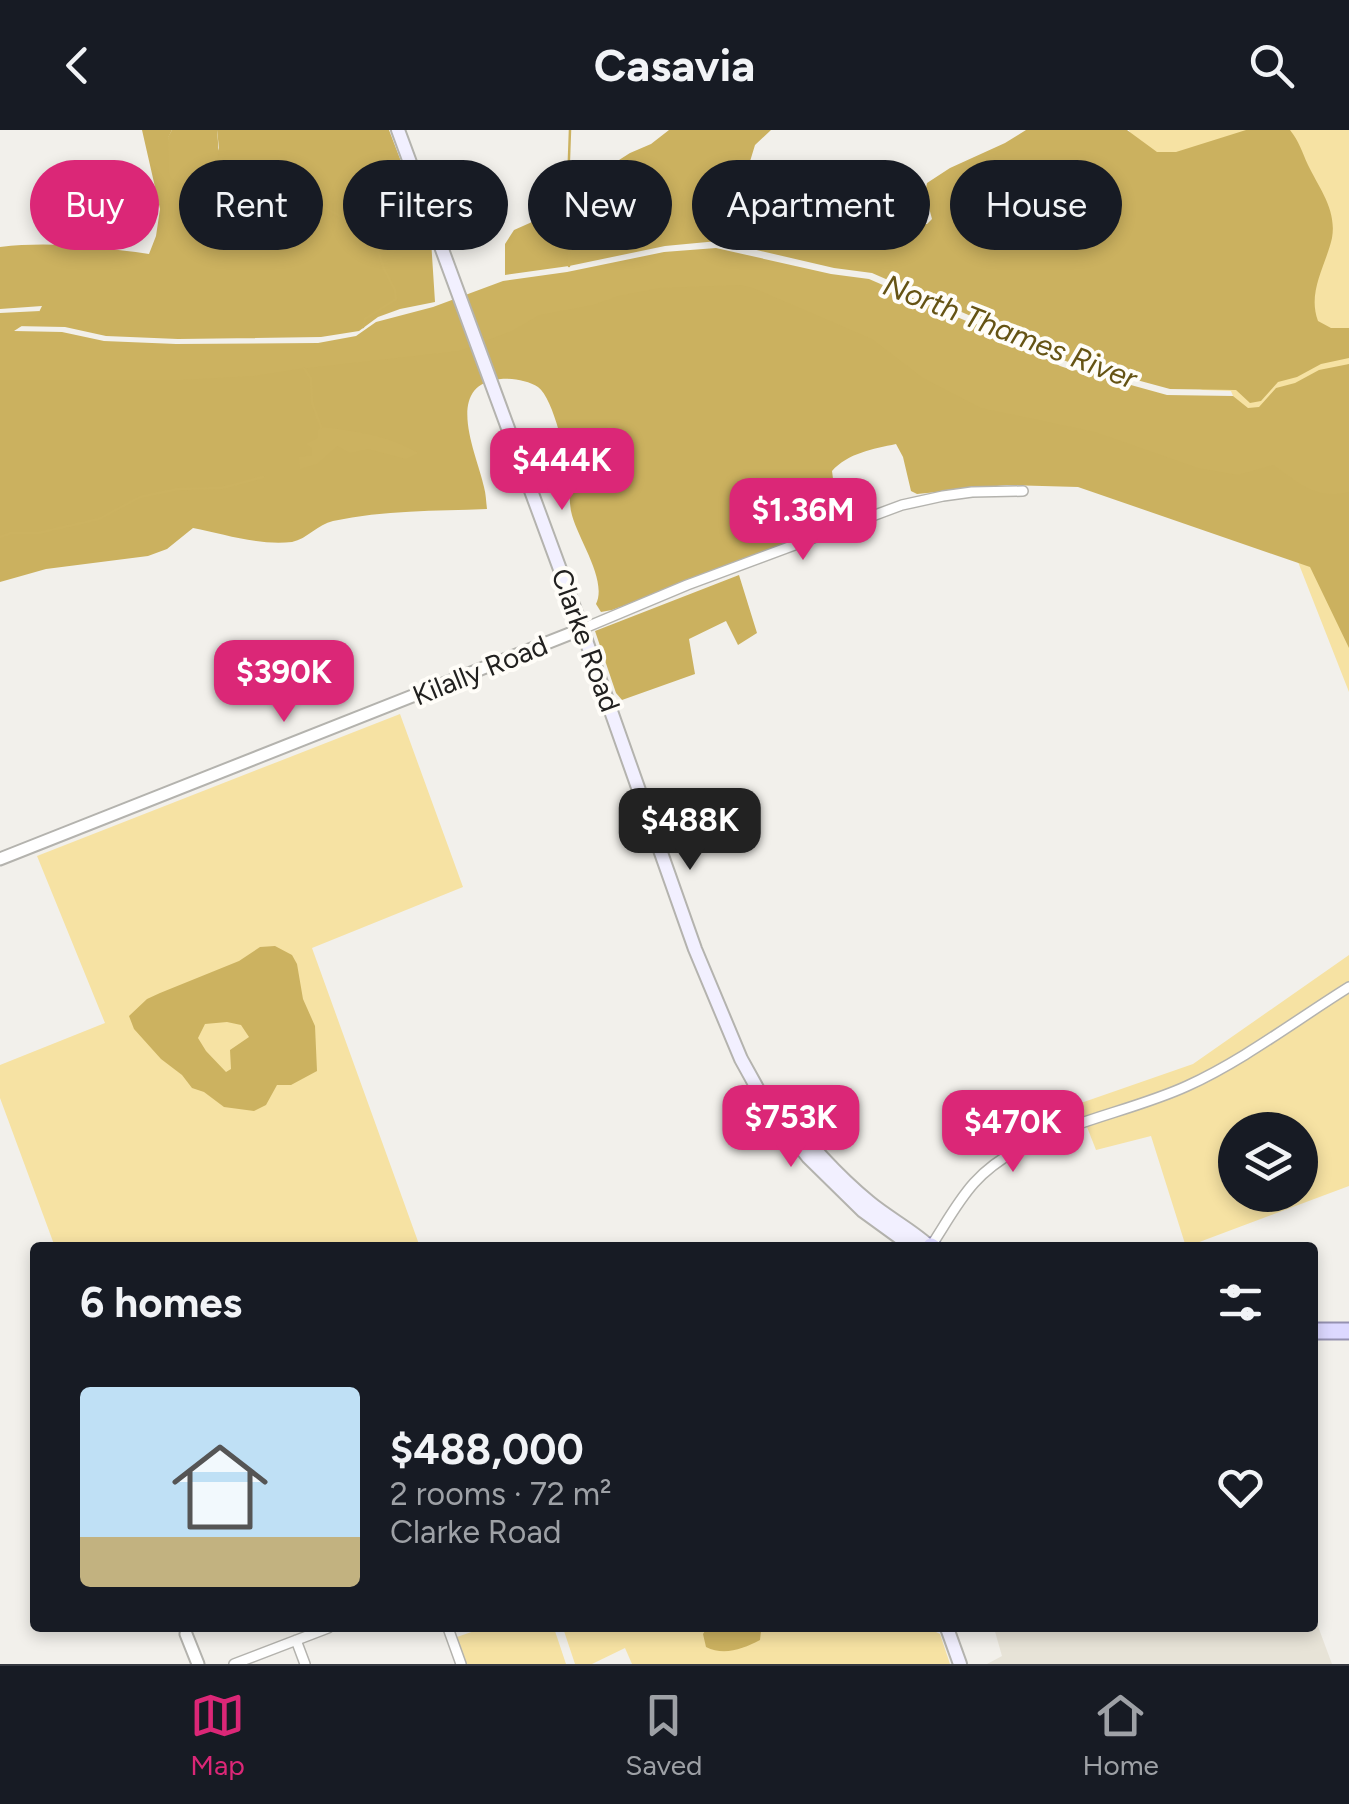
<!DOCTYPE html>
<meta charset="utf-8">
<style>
:root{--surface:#171b24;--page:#242831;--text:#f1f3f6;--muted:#9ea1a6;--line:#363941;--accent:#db2777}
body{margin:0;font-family:Figtree,sans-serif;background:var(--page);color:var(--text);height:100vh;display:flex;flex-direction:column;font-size:38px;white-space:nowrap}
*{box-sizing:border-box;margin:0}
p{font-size:32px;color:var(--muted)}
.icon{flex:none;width:55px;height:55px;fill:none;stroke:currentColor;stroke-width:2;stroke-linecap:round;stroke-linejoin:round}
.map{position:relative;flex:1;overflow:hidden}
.drawer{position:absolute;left:30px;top:1112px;width:1288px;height:390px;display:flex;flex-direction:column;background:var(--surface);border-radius:10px;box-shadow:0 5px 15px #0003}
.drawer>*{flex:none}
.hud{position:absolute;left:30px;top:30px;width:1290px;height:90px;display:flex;gap:20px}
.buttons{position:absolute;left:1218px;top:982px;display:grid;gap:20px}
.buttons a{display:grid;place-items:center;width:100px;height:100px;border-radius:50%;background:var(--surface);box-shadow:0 5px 15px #0003;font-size:50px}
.price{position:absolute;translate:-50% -85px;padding:0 22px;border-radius:20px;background:var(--accent);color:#fff;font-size:32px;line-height:65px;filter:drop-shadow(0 2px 5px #0008)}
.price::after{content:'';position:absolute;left:50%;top:60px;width:30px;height:22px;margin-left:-15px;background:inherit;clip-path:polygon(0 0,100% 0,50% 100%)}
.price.active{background:#222;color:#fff}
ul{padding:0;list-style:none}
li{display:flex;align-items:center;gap:30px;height:250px;padding:0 50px}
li+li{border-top:2px solid var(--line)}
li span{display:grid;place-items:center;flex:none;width:280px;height:200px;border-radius:10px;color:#555}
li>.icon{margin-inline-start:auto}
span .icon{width:120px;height:120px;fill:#fffc;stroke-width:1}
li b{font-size:42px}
h2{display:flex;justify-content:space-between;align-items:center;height:120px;padding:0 50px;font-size:42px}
.pill{padding:0 35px;border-radius:45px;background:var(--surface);box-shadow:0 5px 15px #0003;font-size:35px;line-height:90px}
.pill.active{background:var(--accent);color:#fff}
header{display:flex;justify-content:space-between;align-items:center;height:130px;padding:0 50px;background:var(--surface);font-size:45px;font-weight:700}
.tab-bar{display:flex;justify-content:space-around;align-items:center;height:140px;border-top:2px solid var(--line);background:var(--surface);font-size:28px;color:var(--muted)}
.tab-bar a{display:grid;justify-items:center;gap:5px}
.tab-bar .active{color:var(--accent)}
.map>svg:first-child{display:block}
.built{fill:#e7e3d7}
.green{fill:#f6e2a3;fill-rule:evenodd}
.forest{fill:#cbb15f}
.water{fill:#ccb260;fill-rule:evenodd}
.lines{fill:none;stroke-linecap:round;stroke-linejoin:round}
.stream{stroke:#ccb260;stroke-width:2.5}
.minor-casing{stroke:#b4b3ae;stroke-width:12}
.tertiary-casing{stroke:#b4b3ae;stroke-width:15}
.secondary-casing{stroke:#b4b3ae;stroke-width:16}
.trunk-casing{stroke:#9591b1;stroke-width:19}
.minor{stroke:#fff;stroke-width:9}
.tertiary{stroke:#fff;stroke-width:11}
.secondary{stroke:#f2f0ff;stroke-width:12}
.trunk{stroke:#dcd8ff;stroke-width:15}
.labels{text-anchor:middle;stroke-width:8;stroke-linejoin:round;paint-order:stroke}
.street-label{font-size:28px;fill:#21201f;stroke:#fffdf8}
.water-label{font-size:30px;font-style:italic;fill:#655314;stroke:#fffdf8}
</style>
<header><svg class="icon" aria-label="back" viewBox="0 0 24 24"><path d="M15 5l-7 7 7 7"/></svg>Casavia<svg class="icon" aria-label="search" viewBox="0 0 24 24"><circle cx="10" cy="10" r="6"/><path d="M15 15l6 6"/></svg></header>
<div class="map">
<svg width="1349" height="1534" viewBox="0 0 1349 1534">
<rect width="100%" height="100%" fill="#f2f0eb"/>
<path class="built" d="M 1313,1483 L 1332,1534 L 987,1534 L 1002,1526 L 994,1498 L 1312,1498 Z"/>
<path class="green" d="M 1129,0 L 1349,0 L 1349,562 L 1231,261 L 1203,260 L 1187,255 L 1219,231 Z
M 400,584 L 463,757 L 312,818 L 420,1117 L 55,1117 L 0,968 L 0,935 L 105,893 L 37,726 Z
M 1349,825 L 1349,1056 L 1186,1117 L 1151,1006 L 1096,1020 L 1078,974 L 1193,934 ZM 1235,1000 L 1300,1000 L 1300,1065 L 1235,1065 Z
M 483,1498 L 554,1498 L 566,1534 L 466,1534 L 454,1508 Z
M 563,1498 L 928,1498 L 940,1504 L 950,1534 L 632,1534 L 625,1518 L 592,1534 L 575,1534 Z"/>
<path class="forest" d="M 142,0 L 172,0 L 168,8 L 192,51 L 210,43 L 219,18 L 217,0 L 389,0 L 431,110 L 435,172 L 400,179 L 378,187 L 359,201 L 321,207 L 178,209 L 106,206 L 65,197 L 14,196 L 39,182 L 42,176 L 0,179 L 0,117 C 50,111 99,117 149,124 L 156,106 L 160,79 Z
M 669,0 L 771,0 L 755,15 L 748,38 L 749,51 L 754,60 L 796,95 L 828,99 L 927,94 L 932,89 L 925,63 L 927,53 L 950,38 L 1005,13 L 1026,0 L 1127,0 L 1157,22 L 1176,22 L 1246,0 L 1290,0 C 1299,11 1302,22 1308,35 C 1319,58 1337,80 1332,108 C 1326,135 1307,162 1318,191 L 1331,198 L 1349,198 L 1349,228 L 1321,234 L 1297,247 L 1278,252 L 1261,271 L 1250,273 L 1236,260 L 1170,259 L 1122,246 L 1096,235 L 1074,234 L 1063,230 L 995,192 L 973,187 L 872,143 L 834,138 L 718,111 L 665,116 L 569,136 L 505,145 L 505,114 L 514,100 L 541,88 L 564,65 L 630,23 L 651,14 Z
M 744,152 L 1276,331 L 1349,359 L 1349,518 L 1310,437 L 1078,357 L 1007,355 L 917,364 L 911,361 L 903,327 L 896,314 C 873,319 848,323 832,341 L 838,386 L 836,398 L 748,427 L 736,434 L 612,480 L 601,482 L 596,474 C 608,449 576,407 571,381 C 569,371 570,360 569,350 C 567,330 554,269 538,257 C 529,251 512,248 501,249 C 442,254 477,324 484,357 C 486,364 486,372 487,379 C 435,381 384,380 333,391 C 318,394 307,409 292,412 C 260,416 224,404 193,398 L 167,419 L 148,426 L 46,439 L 0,452 L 0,246 L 184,246 L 542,182 L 663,154 Z
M 739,445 L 757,503 L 738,515 L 726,491 L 689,509 L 695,544 L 622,570 L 616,563 L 595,501 Z"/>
<path class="water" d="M 172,0 L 217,0 C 218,14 222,34 209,43 C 201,50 194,49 186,57 L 171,48 L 169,43 L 168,7 Z
M 716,118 L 831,144 L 869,149 L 971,193 L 993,198 L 1060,236 L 1072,240 L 1093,241 L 1120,252 L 1167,265 L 1233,266 L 1248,278 L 1259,277 L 1276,258 L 1295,253 L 1319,240 L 1349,234 L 1349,362 C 1314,370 1300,353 1273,335 L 1238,345 L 1198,338 L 1095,302 L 981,278 L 923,248 L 872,209 L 753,158 L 741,155 L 660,158 L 618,166 L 593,175 L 539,185 L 512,201 L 459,221 L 299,239 L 254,246 L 181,250 L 0,250 L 0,183 L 40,181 L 37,186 L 14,201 L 62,202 L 104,211 L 176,214 L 318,213 L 356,206 L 376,192 L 433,177 L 503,151 L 567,142 L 664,122 Z
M 321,297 C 355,301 388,305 418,323 L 406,329 L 368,319 L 350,323 L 337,316 L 317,334 L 300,339 L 299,327 L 312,325 L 312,318 L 306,314 L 318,308 L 318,300 Z
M 275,816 L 292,825 L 297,834 L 303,869 L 315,896 L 317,941 L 291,955 L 277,955 L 266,975 L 254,981 L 224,977 L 204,962 L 192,958 L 182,945 L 161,929 L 134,899 L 129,886 L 147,869 L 160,863 L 239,831 L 260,817 ZM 227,892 L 241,895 L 249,907 L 230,920 L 231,939 L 226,942 L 206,921 L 198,908 L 205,894 Z
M 707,1498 L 758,1498 L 761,1501 L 760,1510 C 743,1519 724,1526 706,1517 L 703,1504 Z"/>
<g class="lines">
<path class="stream" d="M 213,39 C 262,37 328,81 372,103 L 384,139 L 395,160 L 396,169 L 365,189 L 363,197
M 569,136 L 568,55 L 570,0
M 304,238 L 311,249 L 312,272 L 321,297
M 0,407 L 11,403 L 38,403 L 99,389 L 140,367 L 178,359 L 222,358 L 263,347"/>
<g class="minor-casing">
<path id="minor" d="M 582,499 L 687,455 L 902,375 L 943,366 L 972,362 L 1023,361
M 931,1116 C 945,1095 957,1072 974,1053 C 1023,998 1120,987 1187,956 C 1244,930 1296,890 1349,857
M 448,1498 L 461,1534
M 296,1510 L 305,1534
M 234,1534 L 328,1498"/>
</g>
<g class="tertiary-casing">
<path id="tertiary" d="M 0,729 L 582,499
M 186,1504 L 198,1534"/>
</g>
<g class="secondary-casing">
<path id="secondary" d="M 398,0 L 582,499 L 695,819 L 741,929 L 762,967 L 808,1027 L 863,1081 L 914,1118
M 769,964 C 799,1003 831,1041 869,1072 C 888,1088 915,1102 931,1118
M 947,1498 L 960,1534"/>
</g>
<g class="trunk-casing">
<path id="trunk" d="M 931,1116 L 934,1118
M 1312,1201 L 1349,1201"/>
</g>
<use href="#minor" class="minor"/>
<use href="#tertiary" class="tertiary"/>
<use href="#secondary" class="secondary"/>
<use href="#trunk" class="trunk"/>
</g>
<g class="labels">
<g class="street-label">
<text transform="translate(586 510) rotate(70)" y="10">Clarke Road</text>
<text transform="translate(480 540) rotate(-22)" y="10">Kilally Road</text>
</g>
<g class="water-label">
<text transform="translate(1010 202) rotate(21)" y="10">North Thames River</text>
</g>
</g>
</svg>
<div class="buttons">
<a><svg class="icon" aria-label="layers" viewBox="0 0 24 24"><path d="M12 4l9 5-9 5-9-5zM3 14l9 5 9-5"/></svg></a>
</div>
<b class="price" style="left:562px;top:383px">$444K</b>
<b class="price" style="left:803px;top:433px">$1.36M</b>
<b class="price" style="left:284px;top:595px">$390K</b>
<b class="price active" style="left:690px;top:743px">$488K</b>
<b class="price" style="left:791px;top:1040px">$753K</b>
<b class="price" style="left:1013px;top:1045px">$470K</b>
<div class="hud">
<a class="pill active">Buy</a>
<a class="pill">Rent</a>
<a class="pill">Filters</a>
<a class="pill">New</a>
<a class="pill">Apartment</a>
<a class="pill">House</a>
</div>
<section class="drawer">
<h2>6 homes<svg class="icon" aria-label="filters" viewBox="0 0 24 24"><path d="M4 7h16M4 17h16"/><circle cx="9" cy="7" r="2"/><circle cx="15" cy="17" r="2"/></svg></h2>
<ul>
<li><span style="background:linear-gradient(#bfe0f5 75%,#c2b280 0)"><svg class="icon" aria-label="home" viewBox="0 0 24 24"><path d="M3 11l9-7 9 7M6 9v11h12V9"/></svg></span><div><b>$488,000</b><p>2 rooms · 72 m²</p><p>Clarke Road</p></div><svg class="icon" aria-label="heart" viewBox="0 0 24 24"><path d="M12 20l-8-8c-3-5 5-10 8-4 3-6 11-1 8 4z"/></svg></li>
</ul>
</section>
</div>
<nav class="tab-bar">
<a class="active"><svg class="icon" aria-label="map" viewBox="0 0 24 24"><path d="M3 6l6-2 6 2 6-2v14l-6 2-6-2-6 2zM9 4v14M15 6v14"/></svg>Map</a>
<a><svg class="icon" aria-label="saved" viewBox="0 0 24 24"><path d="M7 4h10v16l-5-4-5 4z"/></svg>Saved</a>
<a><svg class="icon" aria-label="home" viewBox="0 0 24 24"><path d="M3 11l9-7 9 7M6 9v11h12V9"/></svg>Home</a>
</nav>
